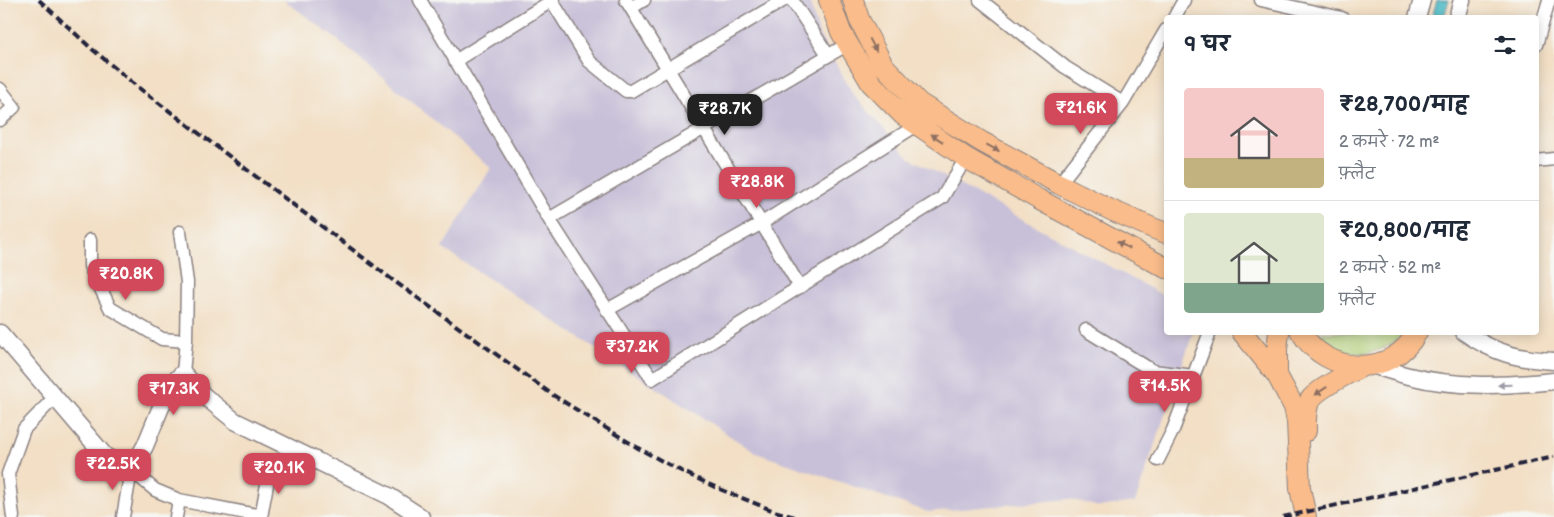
<!DOCTYPE html>
<html lang="hi">
<meta charset="utf-8">
<style>
:root{--surface:#fff;--page:#f6f6f7;--text:#1f2937;--muted:#747a83;--line:#e0e1e3;--accent:#d1495b}
body{margin:0;font-family:"Balsamiq Sans","Playpen Sans Deva",sans-serif;background:var(--page);color:var(--text);height:100vh;display:flex;flex-direction:column;font-size:19px;white-space:nowrap}
*{box-sizing:border-box;margin:0}
p{font-size:16px;color:var(--muted)}
.icon{flex:none;width:28px;height:28px;fill:none;stroke:currentColor;stroke-width:2;stroke-linecap:round;stroke-linejoin:round}
.map{position:relative;flex:1;overflow:hidden}
.side{position:absolute;left:1164px;top:15px;width:375px;height:320px;display:flex;flex-direction:column;background:var(--surface);border-radius:5px;box-shadow:0 2px 12px #0003}
.side>*{flex:none}
.price{position:absolute;translate:-50% -42px;padding:0 11px;border-radius:10px;background:var(--accent);color:#fff;font-size:16px;line-height:32px;filter:drop-shadow(0 1px 2px #0008)}
.price::after{content:'';position:absolute;left:50%;top:30px;width:15px;height:11px;margin-left:-8px;background:inherit;clip-path:polygon(0 0,100% 0,50% 100%)}
.price.active{background:#222;color:#fff}
ul{padding:0;list-style:none}
li{display:flex;align-items:center;gap:15px;height:125px;padding:0 20px}
li+li{border-top:1px solid var(--line)}
li span{display:grid;place-items:center;flex:none;width:140px;height:100px;border-radius:5px;color:#555}
li>.icon{margin-inline-start:auto}
span .icon{width:60px;height:60px;fill:#fffc;stroke-width:1}
li b{font-size:21px}
h2{display:flex;justify-content:space-between;align-items:center;height:60px;padding:0 20px;font-size:21px}
.map>svg:first-child{display:block}
.industrial{fill:#c8c0d8}
.green{fill:#b1cd73;stroke:#6a7857}
.water{fill:#4cbac5;stroke:#376e80}
.lines{fill:none;stroke-linecap:round;stroke-linejoin:round}
.minor-casing{stroke:#8a8080;stroke-width:15}
.tertiary-casing{stroke:#8a8080;stroke-width:19}
.primary-casing{stroke:#8a8080;stroke-width:22}
.minor{stroke:#fff;stroke-width:12}
.tertiary{stroke:#fff;stroke-width:16}
.primary{stroke:#f9bc8a;stroke-width:20}
.rail{stroke:#22223b;stroke-width:4;stroke-dasharray:8 4;stroke-linecap:butt}
.oneway{fill:#8e6f62}
.oneway2{fill:#9c9ca7}
</style>
<div class="map">
<svg width="1554" height="517" viewBox="0 0 1554 517">
<rect width="100%" height="100%" fill="#f6f6f2"/>
<filter id="ink" filterUnits="userSpaceOnUse"><feTurbulence type="fractalNoise" baseFrequency=".02" numOctaves="2"/><feDisplacementMap in="SourceGraphic" scale="10" xChannelSelector="R" yChannelSelector="G"/><feConvolveMatrix kernelMatrix="1 2 1 2 8 2 1 2 1" color-interpolation-filters="sRGB"/></filter>
<filter id="wash" filterUnits="userSpaceOnUse"><feTurbulence type="fractalNoise" baseFrequency=".0096" numOctaves="4" result="noise"/><feDisplacementMap in="SourceGraphic" scale="20" xChannelSelector="R" yChannelSelector="G"/><feGaussianBlur stdDeviation="1.12" result="paint"/><feColorMatrix in="noise" values="0 0 0 0 0 0 0 0 0 0 0 0 0 0 0 0 0 1.4 0 .05"/><feComposite in="paint" operator="in"/></filter>
<g filter="url(#wash)">
<rect width="100%" height="100%" fill="#f2dfc5"/>
<path class="industrial" d="M 284,0 L 809,0 L 819,34 L 853,94 L 910,158 L 1166,297 L 1166,332 L 1193,333 L 1135,502 L 1099,507 L 1070,499 L 928,512 L 756,453 L 442,248 L 491,168 L 339,41 Z"/>
<path class="green" d="M 1316,333 L 1403,333 C 1380,360 1339,360 1316,333 Z"/>
<path class="water" d="M 1437,0 L 1449,0 L 1444,17 L 1432,17 Z"/>
</g>
<g filter="url(#ink)">
<g class="lines">
<g class="minor-casing">
<path id="minor" d="M 420,0 L 549,219 L 652,379 L 942,198 L 966,158
M 626,0 L 800,287
M 792,0 L 828,55
M 980,0 L 1065,67 L 1123,103 L 1166,30
M 1261,0 L 1342,18
M 552,1 L 589,61 L 626,91 L 631,91 L 784,0
M 631,8 L 644,0
M 1174,18 L 1184,0
M 1536,45 L 1549,0
M 455,61 L 553,0
M 0,89 L 14,107 L 0,120
M 1536,161 L 1554,159
M 1059,184 L 1123,103
M 549,219 L 848,44
M 180,232 L 187,282 L 186,341 L 183,373
M 90,240 L 90,266 L 110,308 L 162,339 L 186,341
M 607,310 L 762,223 L 917,125
M 1086,330 L 1153,371 L 1194,376
M 1158,460 L 1173,430 L 1210,332
M 179,500 L 262,516
M 13,517 L 8,474 L 24,429 L 55,397
M 123,517 L 131,470 L 155,490 L 179,500 L 176,517
M 261,517 L 270,468"/>
</g>
<g class="tertiary-casing">
<path id="tertiary" d="M 1417,18 L 1422,0
M 1457,18 L 1462,0
M 1464,332 C 1494,353 1517,359 1554,361
M 0,333 L 105,456 L 131,470 L 145,446 L 170,385 L 183,373 L 203,395 L 235,421 L 389,496 L 421,517
M 1372,365 C 1385,369 1397,373 1409,376 C 1456,388 1506,386 1554,381"/>
</g>
<g class="primary-casing">
<path id="primary" d="M 829,0 L 841,32 L 871,83 L 903,115 L 966,158 L 1038,199 L 1166,268
M 853,0 L 859,19 L 883,65 L 919,103 L 982,142 L 1059,184 L 1111,210 L 1155,229 L 1166,233
M 1242,332 L 1277,375 L 1294,407 L 1297,421 L 1300,488 L 1306,517
M 1301,332 C 1326,375 1392,379 1417,332
M 1277,375 L 1277,349 L 1279,332
M 1306,431 C 1306,421 1305,409 1310,400 C 1317,389 1351,372 1363,366"/>
</g>
<use href="#minor" class="minor"/>
<use href="#tertiary" class="tertiary"/>
<use href="#primary" class="primary"/>
<path class="rail" d="M 39,0 L 92,49 L 139,88 L 394,281 L 553,395 L 638,448 L 675,468 L 717,488 L 774,511 L 795,517
M 1283,517 L 1554,457"/>
</g>
<defs><path id="oneway-solid" d="M-6-.8H1V-3.2L6.5 0L1 3.2V.8H-6Z" transform="scale(1.25)"/></defs>
<g class="oneway">
<use href="#oneway-solid" transform="translate(873 45) rotate(62)"/>
<use href="#oneway-solid" transform="translate(937 138) rotate(-146)"/>
<use href="#oneway-solid" transform="translate(993 148) rotate(28)"/>
<use href="#oneway-solid" transform="translate(1123 245) rotate(-151)"/>
<use href="#oneway-solid" transform="translate(1321 391) rotate(146)"/>
</g>
<use class="oneway2" href="#oneway-solid" transform="translate(1505 385) rotate(178)"/>
</g>
</svg>
<b class="price" style="left:1081px;top:135px">₹21.6K</b>
<b class="price active" style="left:725px;top:136px">₹28.7K</b>
<b class="price" style="left:757px;top:209px">₹28.8K</b>
<b class="price" style="left:126px;top:301px">₹20.8K</b>
<b class="price" style="left:632px;top:374px">₹37.2K</b>
<b class="price" style="left:1165px;top:413px">₹14.5K</b>
<b class="price" style="left:174px;top:416px">₹17.3K</b>
<b class="price" style="left:113px;top:491px">₹22.5K</b>
<b class="price" style="left:279px;top:495px">₹20.1K</b>
<section class="side">
<h2>9 घर<svg class="icon" aria-label="filters" viewBox="0 0 24 24"><path d="M4 7h16M4 17h16"/><circle cx="9" cy="7" r="2"/><circle cx="15" cy="17" r="2"/></svg></h2>
<ul>
<li><span style="background:linear-gradient(#f6c9c9 70%,#c2b280 0)"><svg class="icon" aria-label="home" viewBox="0 0 24 24"><path d="M3 11l9-7 9 7M6 9v11h12V9"/></svg></span><div><b>₹28,700/माह</b><p>2 कमरे · 72 m²</p><p>फ़्लैट</p></div></li>
<li><span style="background:linear-gradient(#dfe7d0 70%,#7fa58c 0)"><svg class="icon" aria-label="home" viewBox="0 0 24 24"><path d="M3 11l9-7 9 7M6 9v11h12V9"/></svg></span><div><b>₹20,800/माह</b><p>2 कमरे · 52 m²</p><p>फ़्लैट</p></div></li>
</ul>
</section>
</div>
